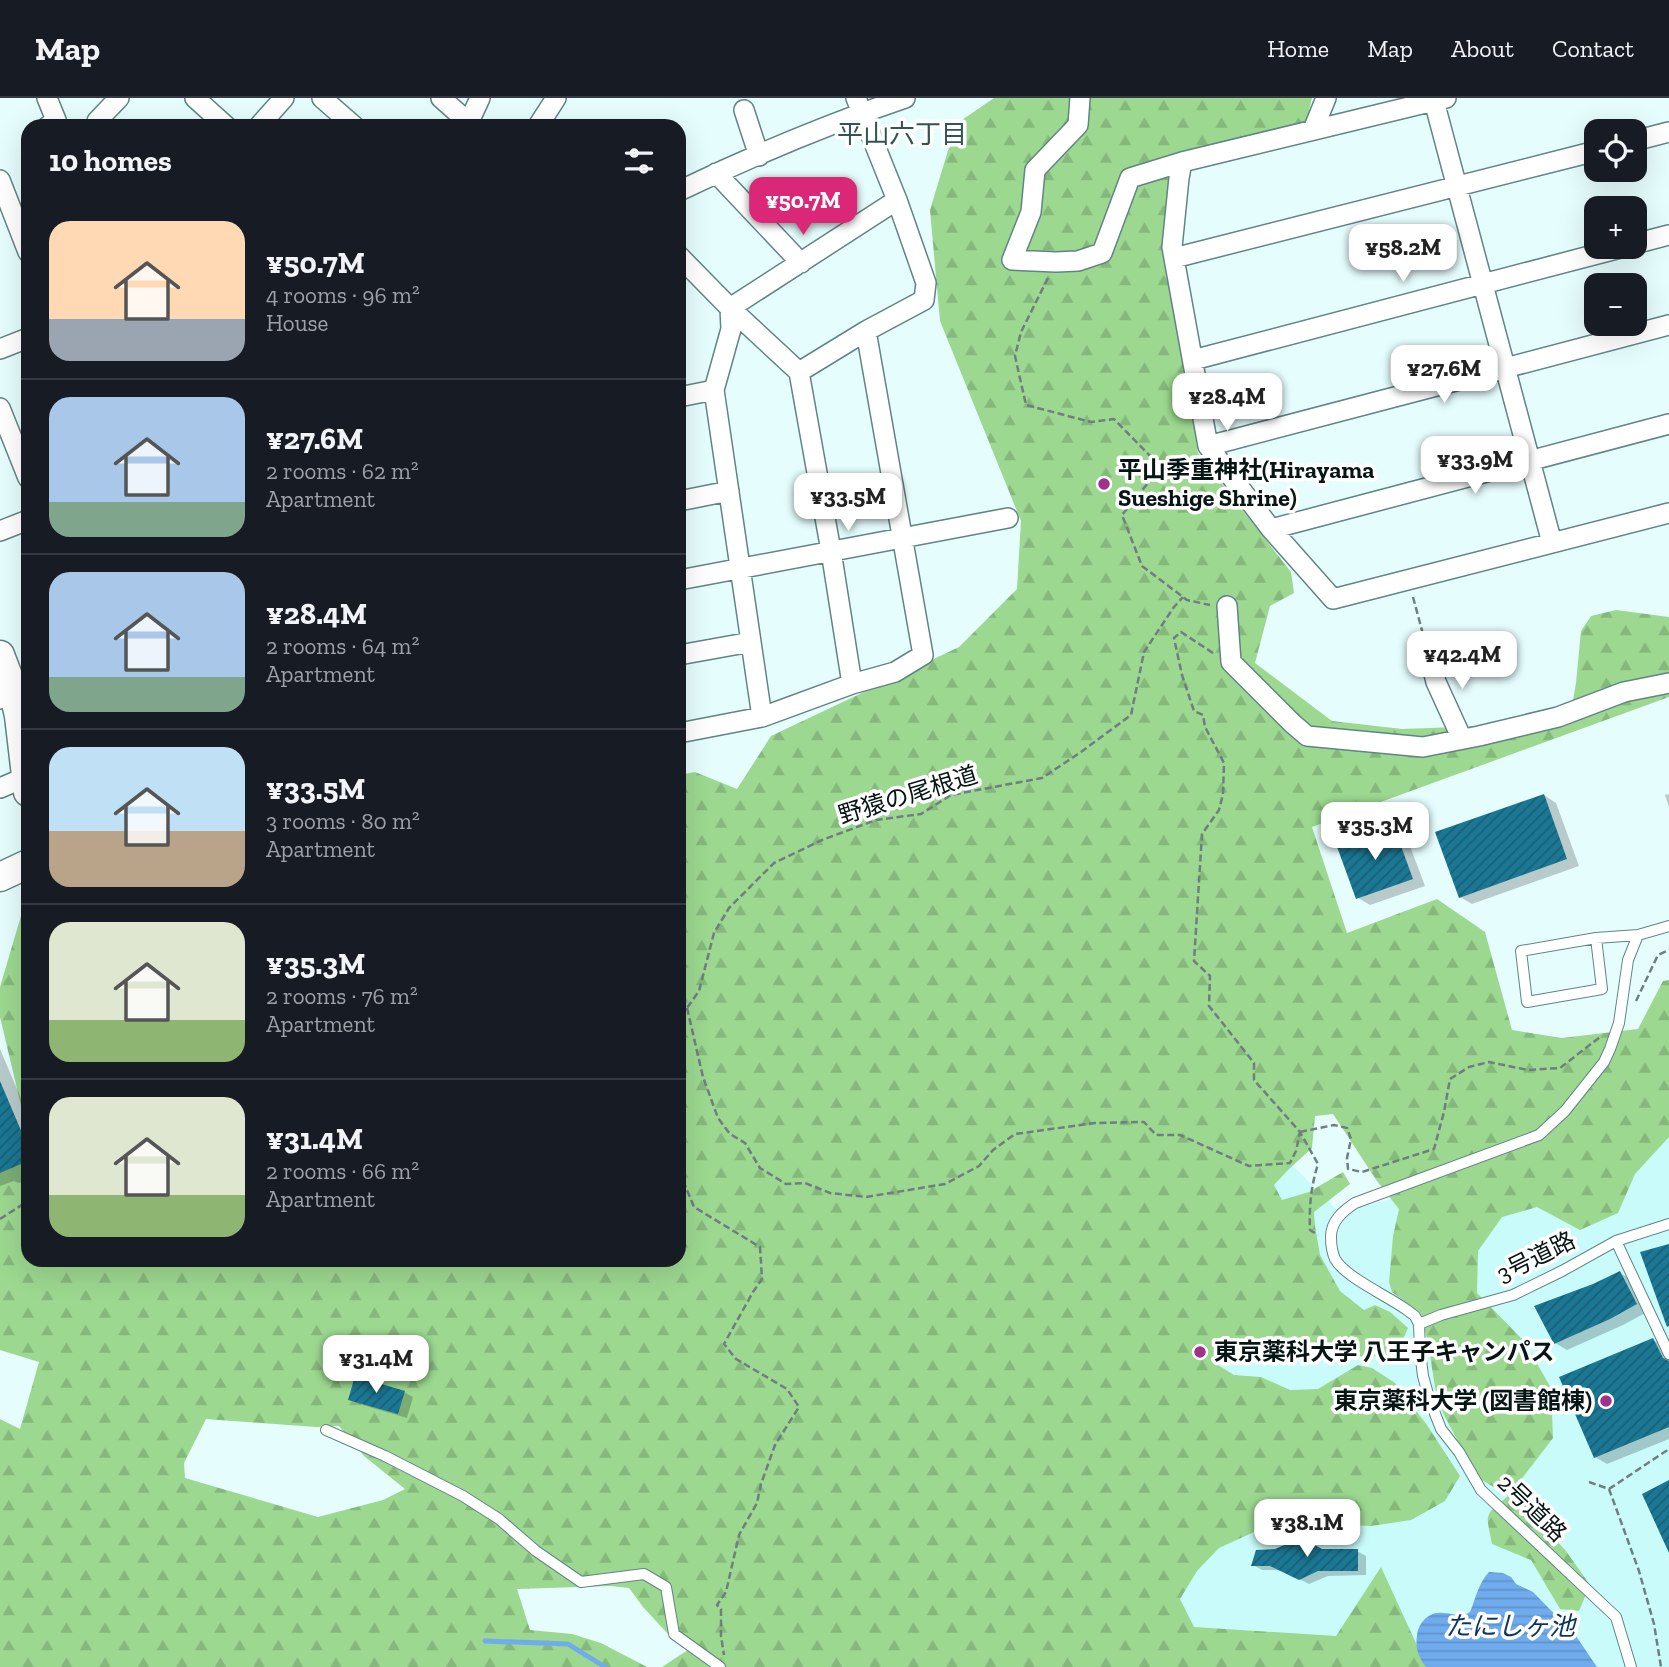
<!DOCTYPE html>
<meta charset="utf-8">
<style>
:root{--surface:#171b24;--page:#242831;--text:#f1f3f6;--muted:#9ea1a6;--line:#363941;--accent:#db2777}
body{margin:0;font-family:"Zilla Slab","Noto Sans JP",serif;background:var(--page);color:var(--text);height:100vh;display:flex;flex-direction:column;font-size:26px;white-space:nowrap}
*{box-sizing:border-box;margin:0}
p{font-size:23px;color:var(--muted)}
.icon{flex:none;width:38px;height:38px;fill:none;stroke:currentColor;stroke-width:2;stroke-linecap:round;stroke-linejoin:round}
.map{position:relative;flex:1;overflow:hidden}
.side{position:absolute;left:21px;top:21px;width:665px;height:1148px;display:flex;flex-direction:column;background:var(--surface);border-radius:21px;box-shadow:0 7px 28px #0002}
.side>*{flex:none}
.controls{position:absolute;left:1584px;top:21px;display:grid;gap:14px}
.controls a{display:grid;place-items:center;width:63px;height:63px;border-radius:14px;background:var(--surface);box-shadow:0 7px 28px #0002;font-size:35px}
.price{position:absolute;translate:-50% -60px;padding:0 16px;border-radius:14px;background:#fff;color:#222;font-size:23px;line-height:46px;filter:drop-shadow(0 2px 4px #0008)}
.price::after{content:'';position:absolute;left:50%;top:42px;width:21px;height:16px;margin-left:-10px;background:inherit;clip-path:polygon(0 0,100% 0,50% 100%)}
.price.on{background:var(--accent);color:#fff}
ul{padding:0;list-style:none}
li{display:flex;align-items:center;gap:21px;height:175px;padding:0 28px}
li+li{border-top:2px solid var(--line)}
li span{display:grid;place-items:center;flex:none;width:196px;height:140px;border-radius:21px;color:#555}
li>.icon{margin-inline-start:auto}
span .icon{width:84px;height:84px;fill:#fffc;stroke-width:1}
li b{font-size:30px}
h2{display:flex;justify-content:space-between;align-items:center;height:84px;padding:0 28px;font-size:30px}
header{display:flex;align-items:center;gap:42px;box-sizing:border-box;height:98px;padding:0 35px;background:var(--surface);border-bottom:2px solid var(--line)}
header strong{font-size:33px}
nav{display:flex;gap:38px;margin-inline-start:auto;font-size:24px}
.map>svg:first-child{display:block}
.built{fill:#cafbfb}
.forest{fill:url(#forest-firs);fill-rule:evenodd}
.water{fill:url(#water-rules)}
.shadow{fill:#0003}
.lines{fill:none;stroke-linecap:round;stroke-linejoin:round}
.stream{stroke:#6fabed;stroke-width:5}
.building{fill:url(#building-hatch)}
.lane-casing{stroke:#618485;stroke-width:12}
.street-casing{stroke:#618485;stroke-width:22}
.secondary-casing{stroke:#618485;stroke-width:31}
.path{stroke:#6d7f7f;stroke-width:2.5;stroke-dasharray:7 3.5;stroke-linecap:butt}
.lane{stroke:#fff;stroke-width:10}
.street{stroke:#fff;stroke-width:19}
.secondary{stroke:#fff;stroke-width:28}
.poi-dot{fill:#a2318d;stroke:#fff;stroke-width:2.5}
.labels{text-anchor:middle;stroke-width:7;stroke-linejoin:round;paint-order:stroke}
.poi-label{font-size:24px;font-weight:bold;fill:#071515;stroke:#fff;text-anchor:start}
.street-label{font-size:24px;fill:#071515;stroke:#fff}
.neighbourhood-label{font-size:26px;fill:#325454;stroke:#fff}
.water-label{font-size:26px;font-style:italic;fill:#0b355f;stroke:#fff}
</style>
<header>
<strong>Map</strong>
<nav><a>Home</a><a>Map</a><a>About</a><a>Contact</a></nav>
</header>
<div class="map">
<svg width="1669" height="1569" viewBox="0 0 1669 1569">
<defs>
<pattern id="forest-firs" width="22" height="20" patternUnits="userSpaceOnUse" patternTransform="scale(1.75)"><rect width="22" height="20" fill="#9cd890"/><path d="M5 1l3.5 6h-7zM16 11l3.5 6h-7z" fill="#85b87b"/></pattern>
<pattern id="water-rules" width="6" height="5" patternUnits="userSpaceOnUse" patternTransform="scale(1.75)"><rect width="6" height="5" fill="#6fabed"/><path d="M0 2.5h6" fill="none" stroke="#5f92ca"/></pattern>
<pattern id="building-hatch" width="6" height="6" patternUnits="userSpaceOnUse" patternTransform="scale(1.75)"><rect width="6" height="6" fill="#1b7793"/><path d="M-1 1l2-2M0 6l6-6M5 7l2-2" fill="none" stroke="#166077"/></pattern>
</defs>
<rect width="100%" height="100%" fill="#e6fdfd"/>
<path class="built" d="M 1619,925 L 1641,966 L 1669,1039 L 1669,1569 L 731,1569 L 679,932 L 1290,1065 L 1340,1115 L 1534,1061 Z"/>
<path class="forest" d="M 994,0 L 1312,0 L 1306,25 L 1184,53 L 1164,135 L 1198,355 L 1291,474 L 1294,495 L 1270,508 L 1255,565 L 1332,623 L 1402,631 L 1569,625 L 1576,585 L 1581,533 L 1591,518 L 1616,512 L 1669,519 L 1669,599 L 1312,729 L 1347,835 L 1437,801 L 1485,834 L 1512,932 L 1562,940 L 1638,931 L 1663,883 L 1669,882 L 1669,1039 L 1635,1076 L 1618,1115 L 1580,1132 L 1537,1109 L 1502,1119 L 1478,1153 L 1477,1195 L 1524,1243 L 1551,1290 L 1553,1340 L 1520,1383 L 1541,1426 L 1566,1453 L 1590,1487 L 1579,1513 L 1560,1511 L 1531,1462 L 1492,1446 C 1486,1414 1483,1419 1508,1398 L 1479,1380 L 1470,1366 L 1444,1317 L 1436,1295 L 1428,1245 L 1421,1215 L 1392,1194 L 1389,1184 L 1393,1138 L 1399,1111 L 1377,1083 L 1333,1016 L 1315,1018 L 1312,1050 L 1287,1073 L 1274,1087 L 1282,1102 L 1309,1094 L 1343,1074 L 1350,1086 L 1314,1114 L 1315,1128 L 1320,1157 L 1340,1193 L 1364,1212 L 1375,1207 L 1390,1214 L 1408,1230 L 1396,1257 L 1366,1259 L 1320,1252 L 1289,1252 L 1250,1255 L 1219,1252 L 1218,1267 L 1234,1277 L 1261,1279 L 1290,1292 L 1318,1291 L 1358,1267 L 1372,1270 L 1395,1285 L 1427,1327 L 1460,1378 L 1445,1403 L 1411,1422 L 1371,1428 L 1276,1424 L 1219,1450 L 1197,1473 L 1180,1501 L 1194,1529 L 1336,1538 L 1381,1469 L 1427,1569 L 662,1569 L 697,1546 L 668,1536 L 643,1509 L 629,1490 L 611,1488 L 517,1491 L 530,1532 L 572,1536 L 601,1545 L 647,1569 L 0,1569 L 0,1321 L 20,1331 L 39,1264 L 0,1252 L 0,1068 L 28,1044 L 28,1162 L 679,1162 L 679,677 L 695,674 L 737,691 L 771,638 L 959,549 L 1017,491 L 1021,423 L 940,223 L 930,112 L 956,26 ZM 206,1321 L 316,1329 L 339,1328 L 364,1358 L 405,1391 L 383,1402 L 318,1419 L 185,1380 L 184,1365 Z
M 28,794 L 28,1037 L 0,919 L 0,889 Z"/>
<path class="water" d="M 1489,1474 L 1503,1475 L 1511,1479 L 1516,1486 L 1533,1494 L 1576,1538 L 1597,1569 L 1426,1569 C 1419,1560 1415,1551 1417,1538 C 1418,1525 1429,1513 1443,1515 C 1453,1515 1460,1520 1470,1514 C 1476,1500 1478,1486 1489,1474 Z"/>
<path class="shadow" d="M 1669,696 L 1669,709 L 1665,697 Z
M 1544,697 L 1556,705 L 1579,768 L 1472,806 L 1460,799 Z
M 1393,728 L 1405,735 L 1425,788 L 1370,807 L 1358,800 Z
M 0,951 L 28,1017 L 28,1082 L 19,1085 L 14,1083 L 0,1088 Z
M 1620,1175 L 1632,1182 L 1649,1213 L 1623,1227 L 1567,1252 L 1555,1245 L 1593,1188 Z
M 1653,1242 L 1666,1249 L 1669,1256 L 1669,1341 L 1607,1366 L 1595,1359 Z
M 404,1294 L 413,1299 L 407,1320 L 359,1306 L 350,1301 Z
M 1321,1453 L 1357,1453 L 1366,1458 L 1366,1477 L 1328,1478 L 1309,1486 L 1281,1472 L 1262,1472 L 1253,1467 Z"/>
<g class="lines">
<path class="stream" d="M 485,1543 L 568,1546 L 605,1569"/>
</g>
<path class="building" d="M 1544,696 L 1567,761 L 1459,800 L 1435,734 Z
M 1393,726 L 1413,781 L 1356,801 L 1336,746 Z
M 0,983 L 28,1049 L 28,1063 L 0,1075 Z
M 1669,1146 L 1669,1228 L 1667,1229 L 1640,1154 Z
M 1620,1173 L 1637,1206 L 1610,1221 L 1554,1246 L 1534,1208 L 1593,1186 Z
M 1653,1240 L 1663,1260 L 1669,1263 L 1669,1329 L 1594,1360 L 1559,1279 Z
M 355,1278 L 405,1293 L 398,1316 L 348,1302 Z
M 1669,1382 L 1669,1455 L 1642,1396 Z
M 1301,1440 L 1322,1451 L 1358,1451 L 1358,1473 L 1318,1473 L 1299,1482 L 1270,1468 L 1251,1468 L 1256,1452 L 1275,1451 Z"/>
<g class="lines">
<g class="lane-casing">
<path id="lane" d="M 1596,840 L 1602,891 L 1527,904 L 1521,853 L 1596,840 L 1638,837
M 1616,1143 L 1669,1256
M 1419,1226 L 1415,1218 L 1407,1212 C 1388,1198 1346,1180 1335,1161 C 1332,1154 1331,1146 1331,1139 C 1331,1123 1343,1113 1355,1105 L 1539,1037 L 1565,1013 L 1604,964 L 1610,951 L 1619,925 L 1628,862 L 1638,837 L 1669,828
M 1419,1226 L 1420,1253 L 1423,1278 L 1430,1303 L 1441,1331 L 1459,1354 L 1481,1392 L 1616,1519 L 1631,1569
M 1419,1226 L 1441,1217 L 1513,1197 L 1562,1173 L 1616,1143 L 1669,1126
M 326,1332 L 385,1358 L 463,1398 L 499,1421 L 536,1453 L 581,1484 L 644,1476 L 666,1489 L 674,1536 L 720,1569"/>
</g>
<g class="street-casing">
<path id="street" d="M 47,0 L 56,22 L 48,28
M 195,0 L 226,28
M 322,0 L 354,28
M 441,0 L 468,24
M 1080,0 L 1078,27 L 1035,72 L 1031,114 L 1012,162 L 1056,164 L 1078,163 L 1102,155 L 1130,80 L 1182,64
M 1446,0 L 1182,64 L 1179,80 L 1172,149 L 1208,348 L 1271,431 L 1333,501 L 1669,415
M 1434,3 L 1552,445
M 744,12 L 759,58
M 103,28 L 97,23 L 119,0
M 259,28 L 284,0
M 467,28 L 480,0
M 538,28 L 556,0
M 1313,32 L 1326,0
M 1634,43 L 1669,34
M 716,75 L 801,165
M 0,82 L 28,154
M 679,93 C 752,58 828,26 905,0
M 1634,146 L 1669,137
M 679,158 L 730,210 L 731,231 L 714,292 L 762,619 L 679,635
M 1174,160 L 1596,53
M 0,251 L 28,240
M 1193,262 L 1624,149
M 799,274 L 866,233 L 924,202 L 926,185 L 897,102 L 856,0
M 679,299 L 714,292
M 0,310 L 28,380
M 1208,348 L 1669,227
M 679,403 L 729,393
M 1271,431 L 1669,326
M 0,433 L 28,422
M 679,482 L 1008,420
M 1227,508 L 1231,564 L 1292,625 L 1307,638 L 1423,649 L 1479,638 L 1558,619 L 1624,594 L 1669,585
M 1429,556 L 1436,584 L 1462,641
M 679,557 L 751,544
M 852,586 L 895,574 L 923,557 L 866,233
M 0,601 L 28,581
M 762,619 L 852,586 L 831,453 L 799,274 L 730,210 L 897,102
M 0,690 L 26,679"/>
</g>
<g class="secondary-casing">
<path id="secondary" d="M 0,557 L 13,591 L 19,618 L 28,694
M 0,779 L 28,766"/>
</g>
<path class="path" d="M 1048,180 L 1021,234 L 1015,258 L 1026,307 L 1091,324 L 1114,321 L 1161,369 L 1122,417 L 1142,468 L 1187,502 L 1210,507
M 1413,499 L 1424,540
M 1213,555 L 1181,534 L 1174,540 L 1182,577 L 1194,613 L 1203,617 L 1205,629 L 1224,665 L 1223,696 L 1219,712 L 1202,736 L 1194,863 L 1210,878 L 1209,908 L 1254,965 L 1254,982 L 1300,1034 L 1318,1066 C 1311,1088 1309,1109 1310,1132 L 1318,1137
M 1636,903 L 1658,857 L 1669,852
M 687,910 L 703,979 L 718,1020 L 730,1036 L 745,1045 L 760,1070 L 786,1086 L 805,1085 L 830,1095 L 866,1099 L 945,1086 L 979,1068 L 993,1052 L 1015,1036 L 1095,1025 L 1144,1024 L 1156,1037 L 1180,1037 L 1249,1068 L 1290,1065 L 1296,1053 L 1300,1034
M 679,916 L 687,910 L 699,893 L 714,835 L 729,810 L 774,765 L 822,742 L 876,722 L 921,716 L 951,697 L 1042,680 L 1081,654 L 1131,617 L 1144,554 L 1174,509 L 1183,499
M 1300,1034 L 1334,1027 L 1347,1030 L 1351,1041 L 1347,1060 L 1348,1071 L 1362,1074 L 1434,1051 L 1444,1014 L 1450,981 L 1469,969 L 1489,964 L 1528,972 L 1560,970 L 1600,939
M 679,1073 L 694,1109 L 760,1149 L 762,1181 L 753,1194 L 724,1246 L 736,1261 L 787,1291 L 799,1309 L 775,1347 L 761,1386 L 757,1405 L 739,1437 L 726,1494 L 717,1507 L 721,1511 L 721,1538 L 724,1557
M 0,1121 L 28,1103
M 1589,1384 L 1609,1391 L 1639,1473 L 1654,1526 L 1661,1569
M 1609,1391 L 1669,1351"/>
<use href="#lane" class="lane"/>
<use href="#street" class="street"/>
<use href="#secondary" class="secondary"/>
</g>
<g class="poi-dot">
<circle cx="1104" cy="386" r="7"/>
<circle cx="1200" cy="1254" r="7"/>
<circle cx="1606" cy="1303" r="7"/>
</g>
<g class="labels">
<g class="poi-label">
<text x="1118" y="380">平山季重神社(Hirayama<tspan x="1118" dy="28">Sueshige Shrine)</tspan></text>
<text x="1214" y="1262">東京薬科大学 八王子キャンパス</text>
<text x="1592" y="1311" text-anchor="end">東京薬科大学 (図書館棟)</text>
</g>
<g class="street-label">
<text transform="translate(908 697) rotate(-17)" y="8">野猿の尾根道</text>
<text transform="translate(1536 1159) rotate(-26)" y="8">3号道路</text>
<text transform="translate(1532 1410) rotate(44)" y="8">2号道路</text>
</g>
<g class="neighbourhood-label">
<text x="902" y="45">平山六丁目</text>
</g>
<g class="water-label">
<text x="1510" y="1537">たにしヶ池</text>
</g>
</g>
</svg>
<div class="controls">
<a><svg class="icon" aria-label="locate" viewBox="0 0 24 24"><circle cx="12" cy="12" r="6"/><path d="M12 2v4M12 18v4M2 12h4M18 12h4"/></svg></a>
<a>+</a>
<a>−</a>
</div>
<b class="price on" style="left:803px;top:139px">¥50.7M</b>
<b class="price" style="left:1403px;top:186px">¥58.2M</b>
<b class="price" style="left:1444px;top:307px">¥27.6M</b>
<b class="price" style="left:1227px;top:335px">¥28.4M</b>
<b class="price" style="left:1475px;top:398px">¥33.9M</b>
<b class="price" style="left:848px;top:435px">¥33.5M</b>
<b class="price" style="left:1462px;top:593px">¥42.4M</b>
<b class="price" style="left:1375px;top:764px">¥35.3M</b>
<b class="price" style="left:376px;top:1297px">¥31.4M</b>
<b class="price" style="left:1307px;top:1461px">¥38.1M</b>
<section class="side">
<h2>10 homes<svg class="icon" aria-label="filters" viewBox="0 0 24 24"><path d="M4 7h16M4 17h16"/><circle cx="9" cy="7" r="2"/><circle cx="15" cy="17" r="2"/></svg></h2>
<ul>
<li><span style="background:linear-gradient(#ffd9b3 70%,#9aa5b1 0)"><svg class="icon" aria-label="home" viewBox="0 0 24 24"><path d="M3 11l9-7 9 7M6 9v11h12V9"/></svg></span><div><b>¥50.7M</b><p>4 rooms · 96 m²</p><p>House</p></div></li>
<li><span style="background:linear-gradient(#a9c7e8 75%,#7fa58c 0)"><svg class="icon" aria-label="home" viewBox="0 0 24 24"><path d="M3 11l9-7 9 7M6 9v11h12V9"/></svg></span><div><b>¥27.6M</b><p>2 rooms · 62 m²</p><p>Apartment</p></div></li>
<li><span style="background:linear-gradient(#a9c7e8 75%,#7fa58c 0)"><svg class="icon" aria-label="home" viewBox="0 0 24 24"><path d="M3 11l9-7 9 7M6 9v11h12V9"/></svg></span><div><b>¥28.4M</b><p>2 rooms · 64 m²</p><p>Apartment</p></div></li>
<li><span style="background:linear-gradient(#bfe0f5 60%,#b9a48a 0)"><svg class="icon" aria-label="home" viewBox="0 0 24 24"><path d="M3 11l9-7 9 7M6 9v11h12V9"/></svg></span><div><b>¥33.5M</b><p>3 rooms · 80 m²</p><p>Apartment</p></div></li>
<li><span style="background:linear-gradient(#dfe7d0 70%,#8fb573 0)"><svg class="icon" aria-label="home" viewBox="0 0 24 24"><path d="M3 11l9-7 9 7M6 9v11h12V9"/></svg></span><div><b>¥35.3M</b><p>2 rooms · 76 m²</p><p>Apartment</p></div></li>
<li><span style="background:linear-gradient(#dfe7d0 70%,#8fb573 0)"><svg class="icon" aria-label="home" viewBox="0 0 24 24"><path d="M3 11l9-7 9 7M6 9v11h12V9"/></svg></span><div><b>¥31.4M</b><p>2 rooms · 66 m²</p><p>Apartment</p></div></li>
</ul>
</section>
</div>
